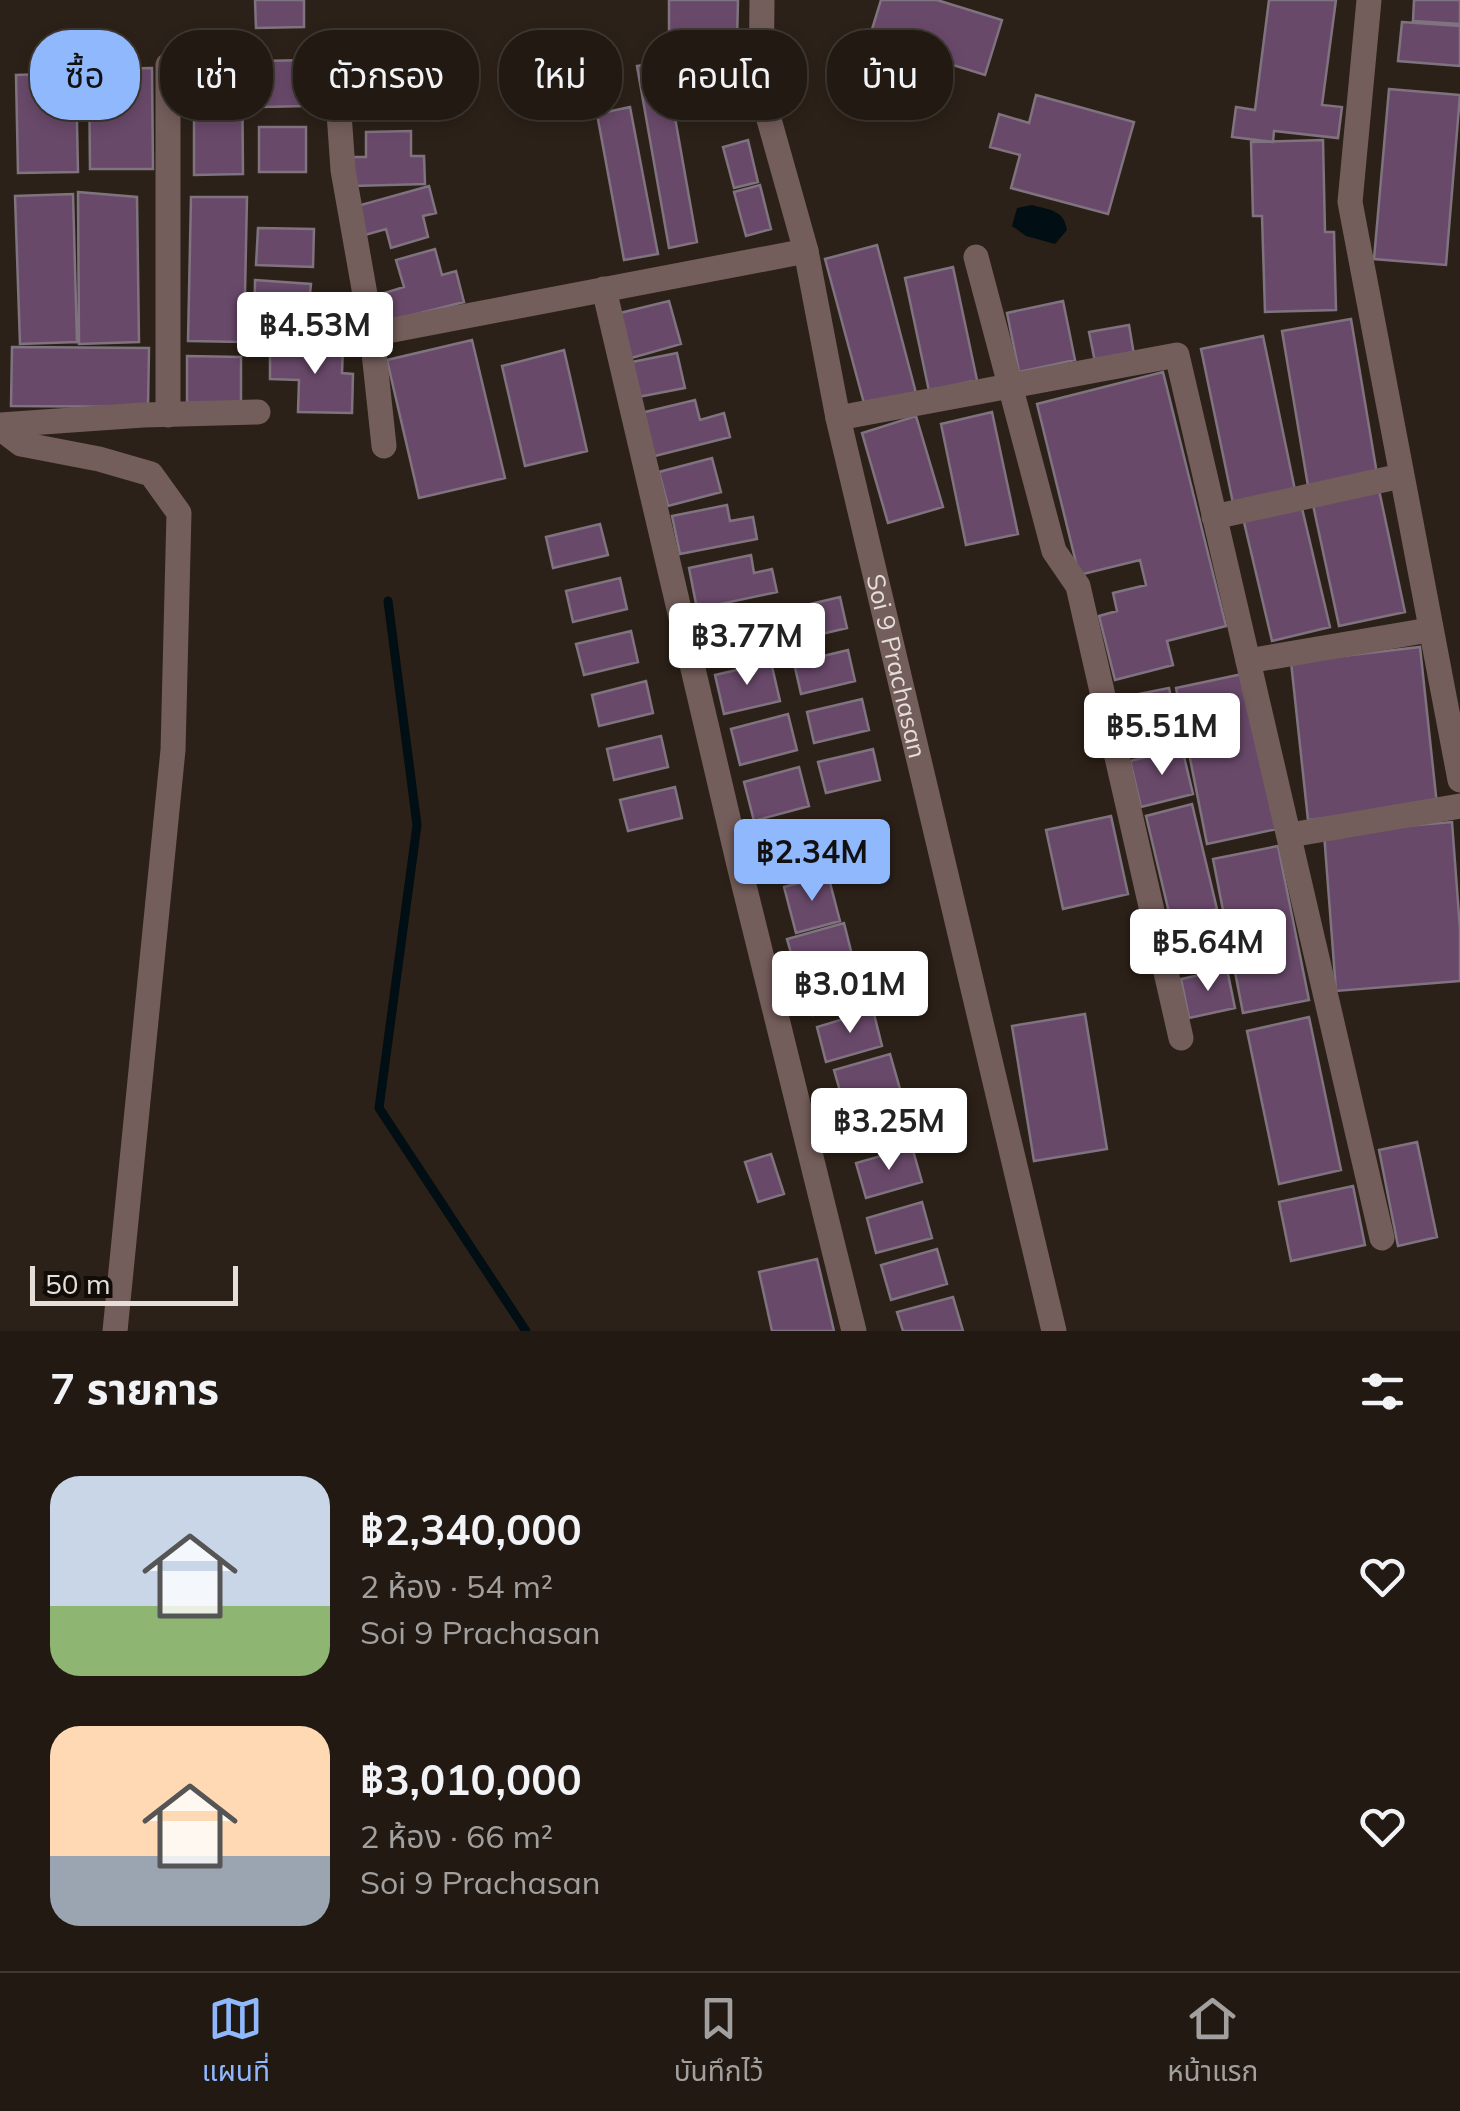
<!DOCTYPE html>
<html lang="th">
<meta charset="utf-8">
<style>
:root{--surface:#211912;--page:#2d2620;--text:#f1f3f6;--muted:#a2a09f;--line:#3e3832;--accent:#8fb8fd}
body{margin:0;font-family:Mulish,"Noto Sans Thai",sans-serif;background:var(--page);color:var(--text);height:100vh;display:flex;flex-direction:column;font-size:38px;white-space:nowrap}
*{box-sizing:border-box;margin:0}
p{font-size:32px;color:var(--muted)}
.icon{flex:none;width:55px;height:55px;fill:none;stroke:currentColor;stroke-width:2;stroke-linecap:round;stroke-linejoin:round}
.map{position:relative;height:1331px;overflow:hidden}
.sheet{display:flex;flex-direction:column;background:var(--surface);flex:1}
.sheet>*{flex:none}
.hud{position:absolute;left:30px;top:30px;width:1400px;height:90px;display:flex;gap:20px}
.scale{position:absolute;left:30px;bottom:25px;width:208px;box-sizing:border-box;padding-left:10px;border:5px solid #e6ded9;border-top:0;font-size:28px;line-height:35px;white-space:nowrap;color:#e6ded9;-webkit-text-stroke:8px #110c08;paint-order:stroke}
.price{position:absolute;translate:-50% -85px;padding:0 22px;border-radius:10px;background:#fff;color:#222;font-size:32px;line-height:65px;filter:drop-shadow(0 2px 5px #0008)}
.price::after{content:'';position:absolute;left:50%;top:60px;width:30px;height:22px;margin-left:-15px;background:inherit;clip-path:polygon(0 0,100% 0,50% 100%)}
.price.current{background:var(--accent);color:#111}
ul{padding:0;list-style:none}
li{display:flex;align-items:center;gap:30px;height:250px;padding:0 50px}
li span{display:grid;place-items:center;flex:none;width:280px;height:200px;border-radius:30px;color:#555}
li>.icon{margin-inline-start:auto}
span .icon{width:120px;height:120px;fill:#fffc;stroke-width:1}
li b{font-size:42px}
h2{display:flex;justify-content:space-between;align-items:center;height:120px;padding:0 50px;font-size:42px}
.tag{padding:0 35px;border-radius:40px;background:var(--surface);box-shadow:0 5px 15px #0003,0 0 0 2px var(--line);font-size:35px;line-height:90px}
.tag.current{background:var(--accent);color:#111}
.tab-bar{display:flex;justify-content:space-around;align-items:center;height:140px;border-top:2px solid var(--line);background:var(--surface);font-size:28px;color:var(--muted)}
.tab-bar a{display:grid;justify-items:center;gap:5px}
.tab-bar .current{color:var(--accent)}
.map>svg:first-child{display:block}
.water{fill:#010e14}
.lines{fill:none;stroke-linecap:round;stroke-linejoin:round}
.stream{stroke:#010e14;stroke-width:9}
.building{fill:#69496a;stroke:#7f737f;stroke-width:2.5}
.street{stroke:#745e5b;stroke-width:25}
.labels{text-anchor:middle;stroke-width:8;stroke-linejoin:round;paint-order:stroke}
.street-label{font-size:25px;fill:#e6ded9;stroke:#110c08}
</style>
<div class="map">
<svg width="1460" height="1331" viewBox="0 0 1460 1331">
<rect width="100%" height="100%" fill="#2c2118"/>
<path class="water" d="M 1032,205 C 1050,210 1064,210 1067,230 L 1055,244 L 1026,236 L 1012,226 L 1017,208 Z"/>
<g class="lines">
<path class="stream" d="M 388,601 L 417,825 L 379,1108 L 526,1331"/>
</g>
<path class="building" d="M 255,0 L 304,0 L 304,27 L 256,28 Z
M 669,0 L 738,0 L 737,41 L 669,40 Z
M 881,0 L 937,0 L 1002,20 L 985,75 L 869,39 Z
M 1269,0 L 1336,0 L 1322,105 L 1342,107 L 1338,138 L 1274,131 L 1273,142 L 1232,137 L 1236,107 L 1255,110 Z
M 1414,0 L 1460,0 L 1460,24 L 1413,21 Z
M 1402,22 L 1460,26 L 1460,66 L 1398,61 Z
M 242,58 L 243,174 L 194,175 L 194,59 Z
M 307,60 L 308,106 L 261,107 L 261,61 Z
M 665,61 L 697,242 L 669,248 L 637,66 Z
M 397,64 L 399,112 L 353,114 L 352,66 Z
M 152,68 L 153,169 L 90,169 L 89,69 Z
M 76,73 L 78,172 L 18,173 L 16,75 Z
M 734,73 L 742,102 L 720,108 L 712,79 Z
M 1389,89 L 1460,95 L 1446,265 L 1374,259 Z
M 1036,95 L 1134,122 L 1108,214 L 1011,188 L 1020,155 L 990,147 L 999,114 L 1029,123 Z
M 630,107 L 658,254 L 624,260 L 597,114 Z
M 259,127 L 306,127 L 306,172 L 259,172 Z
M 411,131 L 411,156 L 424,156 L 425,184 L 353,186 L 353,157 L 366,157 L 366,132 Z
M 748,140 L 758,182 L 734,188 L 723,147 Z
M 1323,140 L 1325,232 L 1334,232 L 1336,310 L 1265,312 L 1262,216 L 1253,216 L 1251,142 Z
M 760,185 L 771,229 L 746,236 L 734,192 Z
M 429,186 L 436,213 L 423,216 L 428,237 L 391,248 L 386,229 L 365,235 L 357,206 Z
M 78,192 L 137,197 L 139,342 L 79,344 Z
M 73,194 L 77,342 L 20,344 L 15,196 Z
M 191,197 L 247,197 L 244,342 L 188,341 Z
M 258,228 L 314,229 L 313,267 L 256,265 Z
M 877,245 L 916,393 L 865,407 L 825,259 Z
M 435,249 L 442,275 L 456,271 L 464,302 L 385,322 L 378,295 L 404,287 L 396,260 Z
M 953,267 L 977,380 L 929,391 L 905,278 Z
M 255,280 L 311,284 L 308,313 L 330,314 L 330,341 L 254,340 Z
M 669,301 L 681,344 L 628,359 L 616,314 Z
M 1063,301 L 1075,360 L 1019,372 L 1007,313 Z
M 1351,319 L 1377,474 L 1308,486 L 1282,331 Z
M 1129,325 L 1134,355 L 1095,362 L 1089,332 Z
M 1263,336 L 1295,490 L 1233,503 L 1201,349 Z
M 472,340 L 505,478 L 419,498 L 387,360 Z
M 270,345 L 343,346 L 342,373 L 353,374 L 352,413 L 298,412 L 299,380 L 270,379 Z
M 12,347 L 149,348 L 148,407 L 11,406 Z
M 564,350 L 587,451 L 525,466 L 502,366 Z
M 677,353 L 685,388 L 638,397 L 632,362 Z
M 187,356 L 241,357 L 241,403 L 187,403 Z
M 1163,372 L 1226,626 L 1167,641 L 1173,665 L 1115,680 L 1099,616 L 1117,611 L 1113,593 L 1146,585 L 1140,560 L 1079,575 L 1037,404 Z
M 695,400 L 700,420 L 724,413 L 730,437 L 651,457 L 641,413 Z
M 992,412 L 1018,534 L 966,545 L 941,424 Z
M 916,416 L 943,507 L 888,523 L 862,433 Z
M 712,458 L 721,492 L 668,506 L 659,472 Z
M 1379,490 L 1405,612 L 1339,626 L 1313,505 Z
M 1301,504 L 1330,627 L 1272,641 L 1243,518 Z
M 727,505 L 730,521 L 753,517 L 757,539 L 680,554 L 672,516 Z
M 600,524 L 608,555 L 553,568 L 546,537 Z
M 751,555 L 754,573 L 772,569 L 777,592 L 697,609 L 689,568 Z
M 620,578 L 627,609 L 573,622 L 566,591 Z
M 840,597 L 847,628 L 792,641 L 785,610 Z
M 765,606 L 773,643 L 712,657 L 704,620 Z
M 631,631 L 638,662 L 584,675 L 576,644 Z
M 1420,647 L 1437,805 L 1308,820 L 1291,662 Z
M 848,650 L 855,681 L 801,694 L 794,663 Z
M 771,662 L 780,701 L 724,714 L 715,675 Z
M 1247,673 L 1277,829 L 1207,844 L 1176,688 Z
M 646,681 L 653,713 L 599,726 L 592,695 Z
M 1169,688 L 1179,735 L 1128,745 L 1119,698 Z
M 862,699 L 869,730 L 814,743 L 807,712 Z
M 788,714 L 797,750 L 740,765 L 731,729 Z
M 661,736 L 668,767 L 614,780 L 607,749 Z
M 1182,748 L 1193,794 L 1141,807 L 1130,761 Z
M 873,749 L 880,780 L 826,793 L 818,762 Z
M 799,767 L 809,806 L 754,821 L 744,782 Z
M 675,787 L 682,818 L 628,831 L 620,800 Z
M 1192,804 L 1217,909 L 1171,921 L 1146,816 Z
M 1111,816 L 1128,894 L 1063,909 L 1046,830 Z
M 1452,822 L 1460,929 L 1460,981 L 1336,991 L 1324,833 Z
M 820,823 L 828,862 L 766,874 L 759,836 Z
M 1278,846 L 1309,1000 L 1243,1013 L 1213,859 Z
M 828,875 L 840,921 L 796,933 L 784,887 Z
M 1216,913 L 1226,958 L 1178,970 L 1167,925 Z
M 844,923 L 853,959 L 797,974 L 787,939 Z
M 859,965 L 869,999 L 813,1015 L 803,980 Z
M 1227,969 L 1235,1008 L 1189,1018 L 1181,979 Z
M 873,1010 L 882,1046 L 826,1062 L 817,1027 Z
M 1085,1014 L 1107,1149 L 1034,1161 L 1012,1026 Z
M 1309,1017 L 1341,1170 L 1279,1184 L 1247,1031 Z
M 890,1054 L 900,1089 L 844,1105 L 834,1070 Z
M 904,1099 L 914,1134 L 858,1150 L 848,1115 Z
M 1417,1142 L 1437,1237 L 1398,1246 L 1379,1150 Z
M 912,1147 L 922,1182 L 866,1198 L 856,1163 Z
M 771,1154 L 784,1194 L 758,1202 L 745,1162 Z
M 1353,1186 L 1365,1245 L 1291,1261 L 1279,1202 Z
M 922,1202 L 932,1238 L 876,1253 L 867,1218 Z
M 937,1249 L 947,1284 L 891,1300 L 881,1265 Z
M 817,1259 L 834,1331 L 772,1331 L 759,1272 Z
M 953,1297 L 963,1331 L 903,1331 L 897,1312 Z"/>
<g class="lines">
<g class="street">
<path id="s1" d="M 762,0 L 761,91 L 806,251 L 838,418 L 1054,1331"/>
<path d="M 1369,0 L 1350,202 L 1460,780"/>
<path d="M 336,70 L 343,170 L 372,334 L 384,446"/>
<path d="M 976,257 L 1054,551 L 1078,586 L 1181,1038"/>
<path d="M 604,289 L 739,865 L 854,1331"/>
<path d="M 372,334 L 806,251"/>
<path d="M 168,415 L 168,65"/>
<path d="M 838,418 L 1177,355 L 1382,1238"/>
<path d="M 0,425 L 143,415 L 258,412"/>
<path d="M 0,428 L 21,444 L 99,459 L 151,474 L 179,513 L 173,750 L 115,1331"/>
<path d="M 1214,517 L 1401,476"/>
<path d="M 1248,661 L 1429,630"/>
<path d="M 1290,835 L 1460,806"/>
</g>
</g>
<g class="labels">
<g class="street-label">
<text dy="9" stroke="none"><textPath href="#s1" startOffset="682">Soi 9 Prachasan</textPath></text>
</g>
</g>
</svg>
<div class="scale">50 m</div>
<b class="price" style="left:315px;top:377px">฿4.53M</b>
<b class="price" style="left:747px;top:688px">฿3.77M</b>
<b class="price" style="left:1162px;top:778px">฿5.51M</b>
<b class="price current" style="left:812px;top:904px">฿2.34M</b>
<b class="price" style="left:1208px;top:994px">฿5.64M</b>
<b class="price" style="left:850px;top:1036px">฿3.01M</b>
<b class="price" style="left:889px;top:1173px">฿3.25M</b>
<div class="hud">
<a class="tag current">ซื้อ</a>
<a class="tag">เช่า</a>
<a class="tag">ตัวกรอง</a>
<a class="tag">ใหม่</a>
<a class="tag">คอนโด</a>
<a class="tag">บ้าน</a>
</div>
</div>
<section class="sheet">
<h2>7 รายการ<svg class="icon" aria-label="filters" viewBox="0 0 24 24"><path d="M4 7h16M4 17h16"/><circle cx="9" cy="7" r="2"/><circle cx="15" cy="17" r="2"/></svg></h2>
<ul>
<li><span style="background:linear-gradient(#c9d6e8 65%,#8fb573 0)"><svg class="icon" aria-label="home" viewBox="0 0 24 24"><path d="M3 11l9-7 9 7M6 9v11h12V9"/></svg></span><div><b>฿2,340,000</b><p>2 ห้อง · 54 m²</p><p>Soi 9 Prachasan</p></div><svg class="icon" aria-label="heart" viewBox="0 0 24 24"><path d="M12 20l-8-8c-3-5 5-10 8-4 3-6 11-1 8 4z"/></svg></li>
<li><span style="background:linear-gradient(#ffd9b3 65%,#9aa5b1 0)"><svg class="icon" aria-label="home" viewBox="0 0 24 24"><path d="M3 11l9-7 9 7M6 9v11h12V9"/></svg></span><div><b>฿3,010,000</b><p>2 ห้อง · 66 m²</p><p>Soi 9 Prachasan</p></div><svg class="icon" aria-label="heart" viewBox="0 0 24 24"><path d="M12 20l-8-8c-3-5 5-10 8-4 3-6 11-1 8 4z"/></svg></li>
</ul>
</section>
<nav class="tab-bar">
<a class="current"><svg class="icon" aria-label="map" viewBox="0 0 24 24"><path d="M3 6l6-2 6 2 6-2v14l-6 2-6-2-6 2zM9 4v14M15 6v14"/></svg>แผนที่</a>
<a><svg class="icon" aria-label="saved" viewBox="0 0 24 24"><path d="M7 4h10v16l-5-4-5 4z"/></svg>บันทึกไว้</a>
<a><svg class="icon" aria-label="home" viewBox="0 0 24 24"><path d="M3 11l9-7 9 7M6 9v11h12V9"/></svg>หน้าแรก</a>
</nav>
